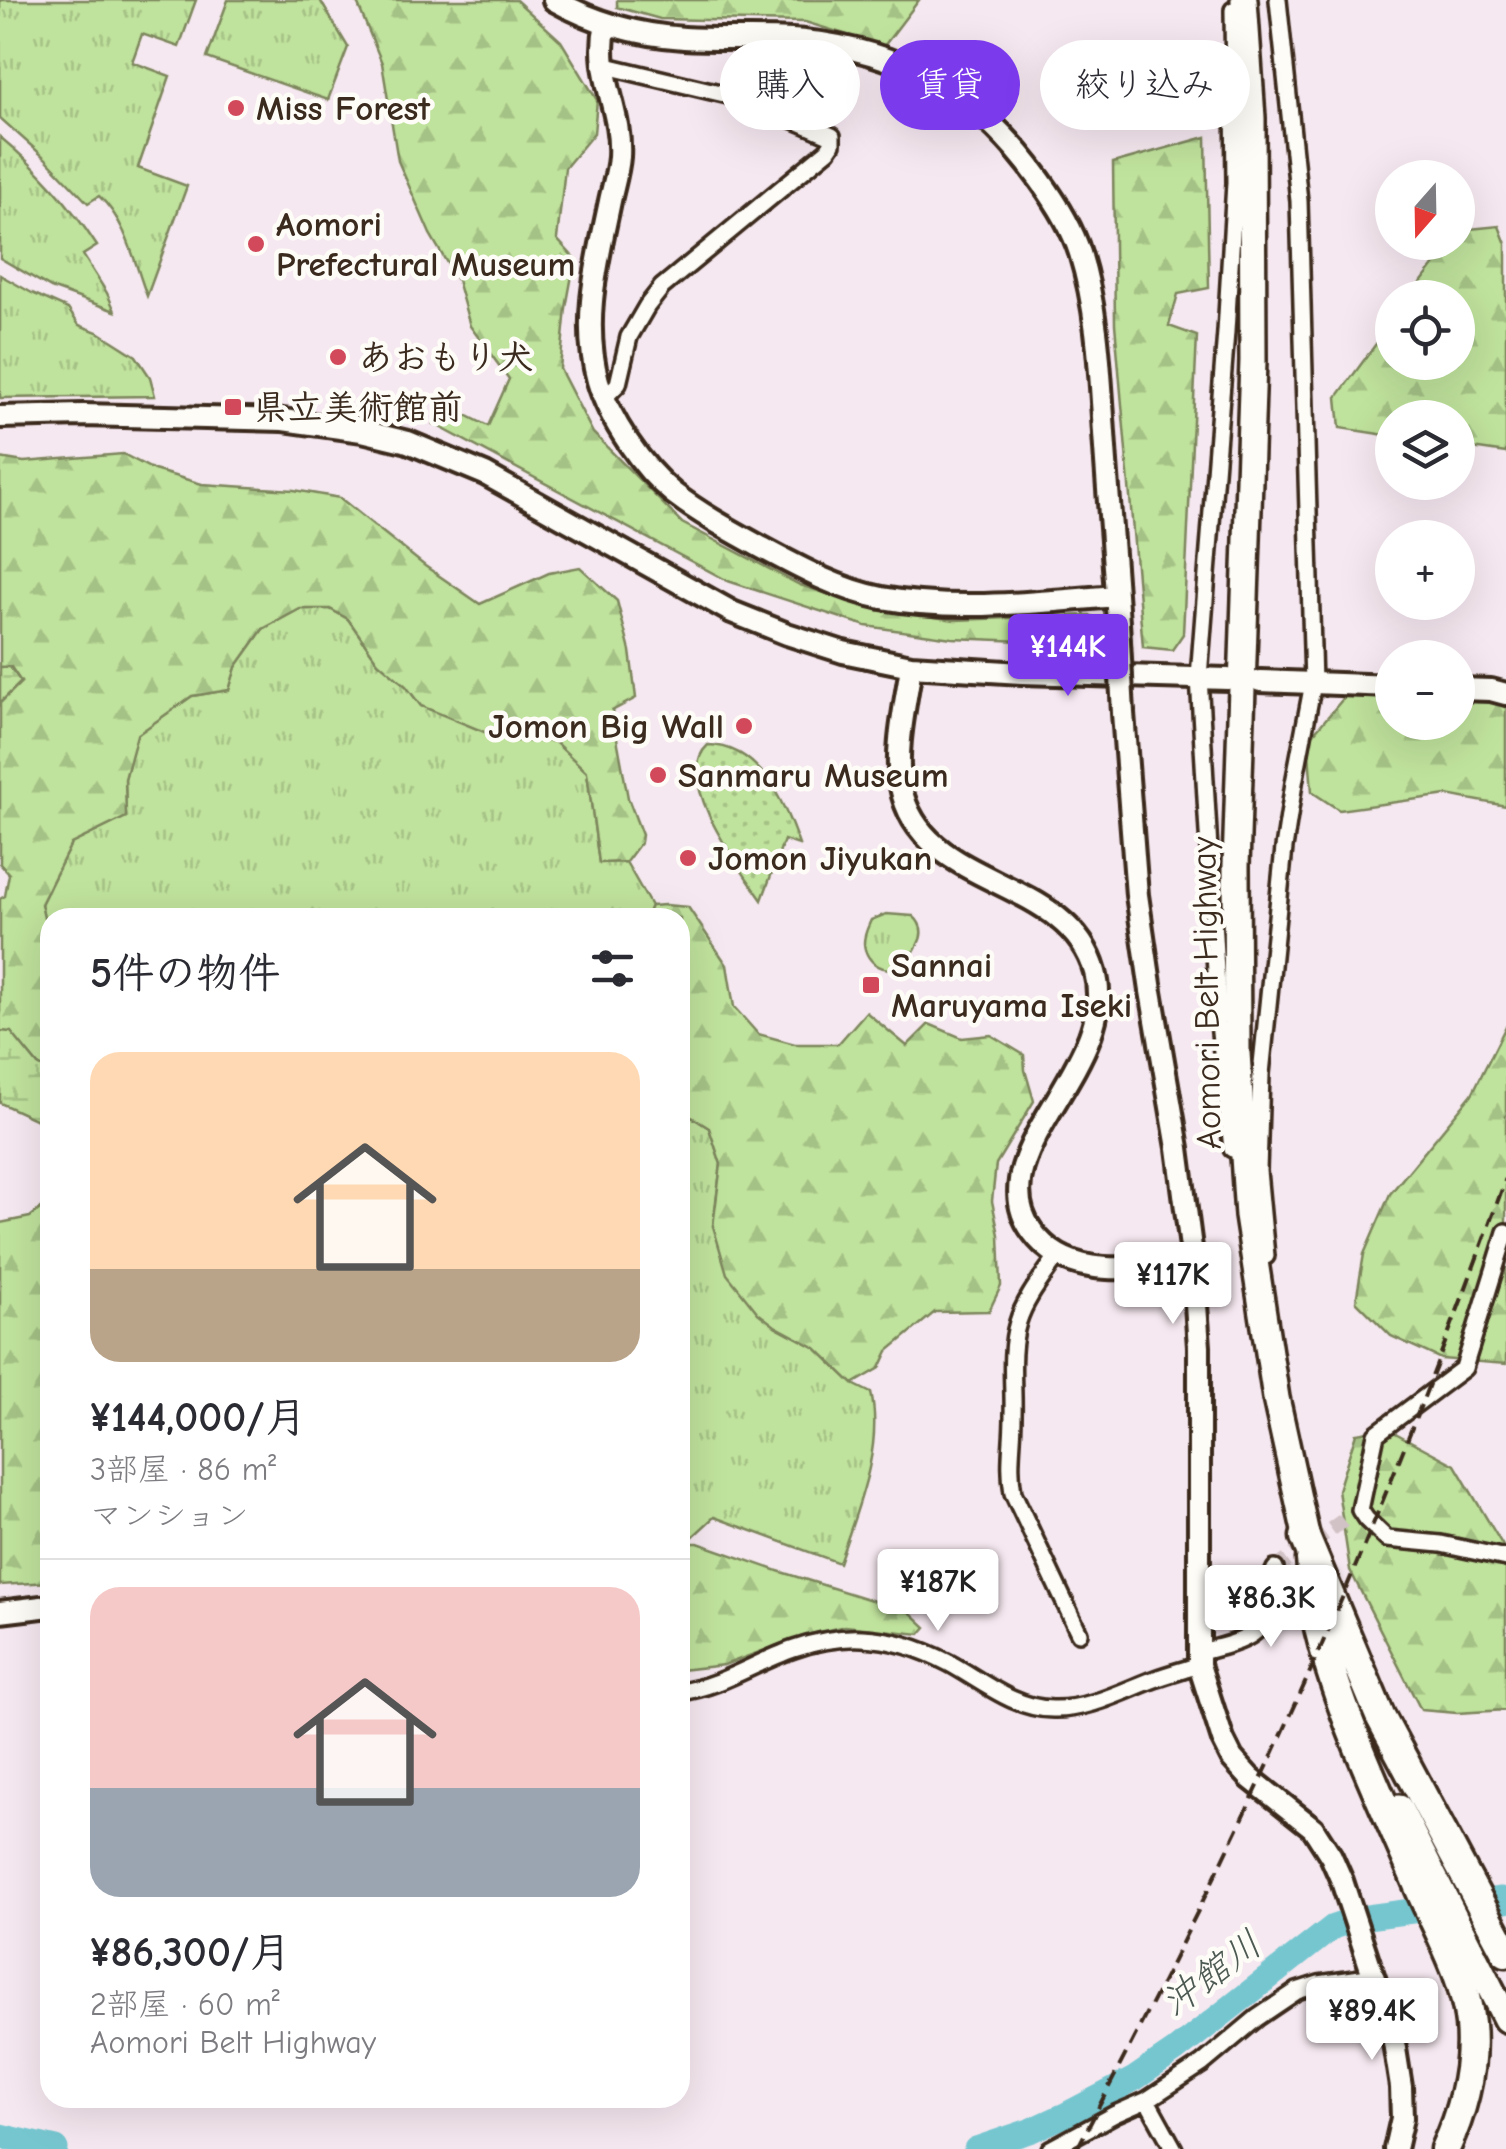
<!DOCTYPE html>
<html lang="ja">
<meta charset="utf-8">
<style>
:root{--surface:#fff;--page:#f7f7f7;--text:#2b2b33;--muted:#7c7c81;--line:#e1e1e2;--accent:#7c3aed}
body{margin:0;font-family:"Comic Neue","Klee One",sans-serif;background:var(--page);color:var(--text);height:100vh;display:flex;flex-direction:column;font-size:38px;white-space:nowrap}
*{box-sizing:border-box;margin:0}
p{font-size:32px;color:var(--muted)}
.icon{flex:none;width:55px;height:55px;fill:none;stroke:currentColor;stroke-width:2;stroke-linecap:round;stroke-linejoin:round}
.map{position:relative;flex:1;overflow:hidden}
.panel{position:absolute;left:40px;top:908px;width:650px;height:1200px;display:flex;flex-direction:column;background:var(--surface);border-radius:30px;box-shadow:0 10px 40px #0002}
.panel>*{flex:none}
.guide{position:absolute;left:720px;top:40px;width:635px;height:90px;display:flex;gap:20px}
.needle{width:65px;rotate:200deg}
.fabs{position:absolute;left:1375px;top:160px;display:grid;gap:20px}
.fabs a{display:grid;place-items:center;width:100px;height:100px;border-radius:50%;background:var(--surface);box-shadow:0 10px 40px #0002;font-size:50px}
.price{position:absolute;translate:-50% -85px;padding:0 22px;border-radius:10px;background:#fff;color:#222;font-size:32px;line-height:65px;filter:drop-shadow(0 2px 5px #0008)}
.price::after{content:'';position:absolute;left:50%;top:60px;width:30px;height:22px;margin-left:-15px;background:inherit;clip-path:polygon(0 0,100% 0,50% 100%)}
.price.selected{background:var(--accent);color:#fff}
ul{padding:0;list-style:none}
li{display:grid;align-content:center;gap:20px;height:530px;padding:0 50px}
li+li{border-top:2px solid var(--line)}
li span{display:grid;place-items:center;height:310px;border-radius:30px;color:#555}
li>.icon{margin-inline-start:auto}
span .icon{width:180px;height:180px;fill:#fffc;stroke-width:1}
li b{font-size:42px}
h2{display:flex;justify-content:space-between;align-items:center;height:120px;padding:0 50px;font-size:42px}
.chip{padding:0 35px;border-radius:45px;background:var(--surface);box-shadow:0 10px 40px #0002;font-size:35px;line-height:90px}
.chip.selected{background:var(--accent);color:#fff}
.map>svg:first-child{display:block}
.grass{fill:url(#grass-tufts);stroke:#7d865d;stroke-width:2.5}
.forest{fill:url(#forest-firs);stroke:#7d865d;stroke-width:2.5}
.wetland{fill:url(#wetland-marsh);stroke:#7d865d;stroke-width:2.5}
.garden{fill:url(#garden-dots);stroke:#7d865d;stroke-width:2.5}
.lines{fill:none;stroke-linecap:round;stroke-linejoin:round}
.river{stroke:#76c6d0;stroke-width:25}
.minor-tunnel{stroke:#d1c2c6;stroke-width:15;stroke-dasharray:15 8;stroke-linecap:butt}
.minor-casing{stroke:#3b2a1e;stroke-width:22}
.tertiary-casing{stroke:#3b2a1e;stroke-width:28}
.trunk-casing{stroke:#3b2a1e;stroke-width:32}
.motorway-casing{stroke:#3b2a1e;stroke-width:35}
.minor{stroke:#fdfcf7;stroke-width:15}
.tertiary{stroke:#fdfcf7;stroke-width:20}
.trunk{stroke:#fdfcf7;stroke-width:25}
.motorway{stroke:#fdfcf7;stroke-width:28}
.rail{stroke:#3b2a1e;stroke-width:4;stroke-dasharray:15 8;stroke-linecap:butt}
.tertiary-bridge-casing{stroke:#3b2a1e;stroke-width:28;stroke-linecap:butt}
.tertiary-bridge{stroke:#fdfcf7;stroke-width:20}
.poi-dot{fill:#d1495b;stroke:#fdfcf7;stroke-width:4}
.labels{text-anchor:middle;stroke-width:9;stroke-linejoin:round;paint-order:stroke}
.poi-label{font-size:35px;font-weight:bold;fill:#3b2a1e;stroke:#fdfcf7;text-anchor:start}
.street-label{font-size:35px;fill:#3b2a1e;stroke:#fdfcf7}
.water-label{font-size:38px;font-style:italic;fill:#4d5953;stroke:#fdfcf7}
</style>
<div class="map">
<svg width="1506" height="2149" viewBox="0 0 1506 2149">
<defs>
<pattern id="grass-tufts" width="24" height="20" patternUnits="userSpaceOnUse" patternTransform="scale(2.5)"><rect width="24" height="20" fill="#bfe29c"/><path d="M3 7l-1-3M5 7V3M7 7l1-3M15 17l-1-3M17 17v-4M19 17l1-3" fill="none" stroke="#a5c286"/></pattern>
<pattern id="forest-firs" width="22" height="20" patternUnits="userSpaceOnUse" patternTransform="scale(2.5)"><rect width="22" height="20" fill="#bfe29c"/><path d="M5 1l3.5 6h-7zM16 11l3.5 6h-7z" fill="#a5c286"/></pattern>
<pattern id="wetland-marsh" width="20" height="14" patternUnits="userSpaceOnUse" patternTransform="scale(2.5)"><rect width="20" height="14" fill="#bfe29c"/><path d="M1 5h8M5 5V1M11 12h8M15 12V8" fill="none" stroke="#a5c286"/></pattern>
<pattern id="garden-dots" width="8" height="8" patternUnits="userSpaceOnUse" patternTransform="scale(2.5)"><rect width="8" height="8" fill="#bfe29c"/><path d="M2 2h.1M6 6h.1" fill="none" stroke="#a5c286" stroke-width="1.8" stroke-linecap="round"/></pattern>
</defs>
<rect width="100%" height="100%" fill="#f6e8f0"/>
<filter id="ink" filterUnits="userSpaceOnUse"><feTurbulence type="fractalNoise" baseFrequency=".01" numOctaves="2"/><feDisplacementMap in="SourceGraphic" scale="20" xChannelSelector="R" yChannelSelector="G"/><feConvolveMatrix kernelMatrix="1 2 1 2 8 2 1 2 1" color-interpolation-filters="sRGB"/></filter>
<g filter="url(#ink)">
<path class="grass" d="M 0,0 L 196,0 L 179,47 L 142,34 L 132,62 L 170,76 L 138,168 L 187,186 L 147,296 C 134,262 127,222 99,196 L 88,203 L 45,158 L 0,118 Z
M 228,0 L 320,0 L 348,47 L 328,100 L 207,58 Z
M 0,137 C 39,169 70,204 97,246 L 83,255 L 107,293 L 115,311 L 51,288 L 0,258 Z
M 0,275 L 32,293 L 68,309 L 79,325 L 100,333 L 136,356 L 150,377 L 155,396 L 0,398 Z
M 299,609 L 330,609 L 348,619 L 378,662 L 406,686 L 421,706 L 520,741 L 554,741 L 587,772 L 599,863 L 626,862 L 651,906 L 646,918 L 50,918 L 50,947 L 41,904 L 71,844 L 126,817 L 125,779 L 136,735 L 192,696 L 229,690 L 236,667 L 263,629 Z
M 886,914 L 913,916 C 922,924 924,933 918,944 C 914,951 911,959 904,964 C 887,977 865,963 864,943 C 864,934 868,927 871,920 Z
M 680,1100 L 684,1112 L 709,1128 L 721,1164 L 713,1226 L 775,1326 L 816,1348 L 853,1384 L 871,1393 C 884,1448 856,1512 839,1563 L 714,1517 L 686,1543 L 680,1543 Z"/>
<path class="forest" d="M 356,0 L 516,0 L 561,41 L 597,100 L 594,133 L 565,168 L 557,239 L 575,259 L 566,308 L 560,369 L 593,433 L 682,523 L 800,585 L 872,608 L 955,620 L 1090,615 L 1100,621 L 1095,644 L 952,638 L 866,626 L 728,581 L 434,424 L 450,407 L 488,426 L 509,379 L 470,326 L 457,280 L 430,234 L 398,161 L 382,63 Z
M 617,0 L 919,0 L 884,46 L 805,22 L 660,19 L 617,7 Z
M 1206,137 L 1209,288 L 1178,294 L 1169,326 L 1197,336 L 1183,634 L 1172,650 L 1143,647 L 1115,324 L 1113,163 Z
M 1499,226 L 1506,244 L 1506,453 L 1458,446 L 1458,418 L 1392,418 L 1392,436 L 1340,428 L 1337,397 L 1392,322 L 1392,362 L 1458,362 L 1458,298 L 1410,297 L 1451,243 L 1458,242 L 1460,230 Z
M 123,454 L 154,470 L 202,484 L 294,490 L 340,498 L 425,566 L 480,604 L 549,573 L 580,567 L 617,601 L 630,651 L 636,698 L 612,711 L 628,798 L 642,835 L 641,842 L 626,862 L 599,863 L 587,772 L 554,741 L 520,741 L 494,736 L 421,706 L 406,686 L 378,662 L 348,619 L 330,609 L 300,609 L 263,629 L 236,667 L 229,690 L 192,696 L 137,735 L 125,779 L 126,817 L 71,844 L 41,904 L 50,947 L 50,1072 L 38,1065 L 11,1033 L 0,1031 L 0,899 L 5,896 L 9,874 L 0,864 L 0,703 L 21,682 L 11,667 L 0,667 L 0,458 L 24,462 Z
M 1392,675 L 1392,722 L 1458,722 L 1458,683 L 1506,700 L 1506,806 L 1447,795 L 1339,810 L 1312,792 L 1308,740 L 1347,694 Z
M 665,905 L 688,907 L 727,965 L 734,1007 L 758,1034 L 795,1044 L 838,1044 L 866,1012 L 907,1046 L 929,1024 L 962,1038 L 991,1035 L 1024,1055 L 1025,1070 L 1034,1101 L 996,1164 L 992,1201 L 999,1235 L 1001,1286 L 989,1311 L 935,1312 L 888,1351 L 880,1368 L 853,1384 L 816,1348 L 775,1326 L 758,1313 L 727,1274 L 713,1226 L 721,1164 L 709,1128 L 684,1112 L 680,1100 L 680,918 L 646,917 L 651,906 Z
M 1506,1026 L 1506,1364 L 1441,1359 L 1391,1336 L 1356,1301 L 1364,1254 L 1390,1194 L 1472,1094 Z
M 50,1201 L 50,1582 L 0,1585 L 0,1223 L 30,1217 Z
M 1386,1428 L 1455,1465 L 1506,1551 L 1506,1710 L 1457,1713 L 1421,1710 L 1350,1570 L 1338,1490 L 1356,1433 Z
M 680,1543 L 698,1543 L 778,1571 L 910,1612 L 926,1627 L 920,1634 L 845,1626 L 803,1636 L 724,1665 L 680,1670 Z"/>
<path class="wetland" d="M 0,667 L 10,667 L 21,682 L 0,703 Z
M 0,1031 L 11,1032 L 38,1065 L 50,1072 L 50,1126 L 0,1103 Z"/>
<path class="garden" d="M 708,745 C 760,745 785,804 799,845 L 784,840 L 762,900 C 740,868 671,779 708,745 Z"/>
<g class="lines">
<path class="river" d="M 0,2136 L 56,2149
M 976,2149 L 1032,2130 L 1067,2114 L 1134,2079 L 1175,2051 L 1333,1927 L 1360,1918 L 1501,1899 L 1506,1901"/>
<path class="minor-tunnel" d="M 1275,1569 L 1344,1520"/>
<g class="minor-casing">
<path id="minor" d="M 602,65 L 745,99 L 832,136 L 832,144 L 828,150 L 662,287 L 647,306 L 629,337 L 618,384 L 605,397
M 1232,1149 L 1219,1023 L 1199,677 L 1226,332 L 1235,183 L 1233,10
M 1506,1232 L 1464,1368 L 1376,1434 L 1360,1510 L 1366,1519 L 1387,1539 L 1441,1544 L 1506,1558
M 1058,1255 C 1044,1276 1025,1298 1018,1322 C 1009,1352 1014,1385 1013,1415 C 1013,1445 1008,1463 1013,1493 L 1079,1633
M 1266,1256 L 1258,1171 L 1261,1074 L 1284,848 L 1294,783 L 1313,683 L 1299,201 L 1278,0
M 1198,1653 C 1220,1646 1259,1642 1265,1616 C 1269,1598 1266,1586 1275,1569
M 680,1692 C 720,1687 756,1662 794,1649 C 815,1642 840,1637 862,1638 C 893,1639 922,1649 949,1663 C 981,1680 1014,1709 1053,1709 C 1088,1710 1123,1691 1155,1679 C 1169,1674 1184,1670 1199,1665
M 1147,2100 L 1174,2149
M 1050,2149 L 1115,2114 L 1147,2100 L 1202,2064 L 1257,2018 L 1297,1991 L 1319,1984 L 1375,1976"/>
</g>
<g class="tertiary-casing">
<path id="tertiary" d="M 554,0 C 593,22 639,35 684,38 C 730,41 776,36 821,43 C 916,57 985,103 1040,180 C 1056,202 1072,227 1080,253 C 1098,311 1100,372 1104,433 C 1108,496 1114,560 1118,623
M 606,23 C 594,75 622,108 619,157 C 618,171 613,187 610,201 C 598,260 581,320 598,381 C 609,419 642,468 673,493 C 699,513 728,529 757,545 C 796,566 837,589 882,598 C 956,612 1041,602 1116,596
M 0,417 L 83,415 L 283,420 L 362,431 L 408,442 L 485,474 L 732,612 L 787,634 L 843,652 L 911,666 C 906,703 894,750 901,787 C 920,890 1068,874 1095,972 C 1121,1064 976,1154 1032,1231 C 1070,1284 1137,1266 1193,1263
M 911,666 L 1022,673 L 1228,679
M 1260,681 L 1392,686
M 1458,689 L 1491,690 L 1506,694
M 1123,713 L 1137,895 L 1151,991 L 1178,1148 L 1193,1263 L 1199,1347 L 1199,1665 L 1223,1740 L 1232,1758 L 1250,1778 L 1313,1828 L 1331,1856 L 1342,1881 L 1393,2036 L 1401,2087 L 1402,2118 L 1395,2149
M 0,1612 L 50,1606"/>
</g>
<g class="trunk-casing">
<path id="trunk" d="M 1244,0 L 1252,118 L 1253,361 L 1236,866 L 1237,1053 L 1248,1216 L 1276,1398 L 1310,1553
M 1399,1808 L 1506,2019"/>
</g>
<g class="motorway-casing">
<path id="motorway" d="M 1305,1537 L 1380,1716 L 1506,1952
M 1311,1559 C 1313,1579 1313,1600 1317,1619 C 1338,1713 1383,1801 1420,1889 C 1439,1933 1465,1975 1470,2024 C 1474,2067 1463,2110 1445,2149"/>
</g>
<use href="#minor" class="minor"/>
<use href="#tertiary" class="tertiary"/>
<use href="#trunk" class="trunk"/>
<use href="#motorway" class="motorway"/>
<path class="rail" d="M 1077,2149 C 1155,1998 1232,1847 1301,1692 C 1376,1524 1444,1351 1506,1178"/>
<g class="tertiary-bridge-casing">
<path id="tertiary-bridge" d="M 1118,623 L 1123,713"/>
</g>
<use href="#tertiary-bridge" class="tertiary-bridge"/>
</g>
</g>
<g class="poi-dot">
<circle cx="236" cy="108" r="10"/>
<circle cx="256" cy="244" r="10"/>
<circle cx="338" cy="357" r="10"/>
<rect x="223" y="397" width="20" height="20" rx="5"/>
<circle cx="744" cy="726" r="10"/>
<circle cx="658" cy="775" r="10"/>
<circle cx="688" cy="858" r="10"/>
<rect x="861" y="975" width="20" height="20" rx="5"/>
</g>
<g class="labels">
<g class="poi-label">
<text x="256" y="120">Miss Forest</text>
<text x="276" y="236">Aomori<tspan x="276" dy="40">Prefectural Museum</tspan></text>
<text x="358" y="369">あおもり犬</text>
<text x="253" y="419">県立美術館前</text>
<text x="724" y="738" text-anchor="end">Jomon Big Wall</text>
<text x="678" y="787">Sanmaru Museum</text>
<text x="708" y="870">Jomon Jiyukan</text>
<text x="891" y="977">Sannai<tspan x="891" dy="40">Maruyama Iseki</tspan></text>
</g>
<g class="street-label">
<text transform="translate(1206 993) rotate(-91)" y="12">Aomori Belt Highway</text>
</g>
<g class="water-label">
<text transform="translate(1211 1973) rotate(-37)" y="13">沖館川</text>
</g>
</g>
</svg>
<div class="fabs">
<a><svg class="needle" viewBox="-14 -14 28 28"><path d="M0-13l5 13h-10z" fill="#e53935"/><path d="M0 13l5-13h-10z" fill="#7c7c81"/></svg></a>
<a><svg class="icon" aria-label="locate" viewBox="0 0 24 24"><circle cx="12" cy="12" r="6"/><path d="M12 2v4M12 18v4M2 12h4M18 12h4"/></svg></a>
<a><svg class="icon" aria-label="layers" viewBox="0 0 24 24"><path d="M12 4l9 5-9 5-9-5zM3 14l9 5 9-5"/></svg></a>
<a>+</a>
<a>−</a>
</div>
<b class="price selected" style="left:1068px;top:699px">¥144K</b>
<b class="price" style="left:1173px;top:1327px">¥117K</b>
<b class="price" style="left:938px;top:1634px">¥187K</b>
<b class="price" style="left:1271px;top:1650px">¥86.3K</b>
<b class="price" style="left:1372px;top:2063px">¥89.4K</b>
<div class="guide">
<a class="chip">購入</a>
<a class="chip selected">賃貸</a>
<a class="chip">絞り込み</a>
</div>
<section class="panel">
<h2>5件の物件<svg class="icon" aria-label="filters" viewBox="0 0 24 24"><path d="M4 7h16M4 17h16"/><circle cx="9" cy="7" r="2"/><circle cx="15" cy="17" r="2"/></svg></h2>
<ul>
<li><span style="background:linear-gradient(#ffd9b3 70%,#b9a48a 0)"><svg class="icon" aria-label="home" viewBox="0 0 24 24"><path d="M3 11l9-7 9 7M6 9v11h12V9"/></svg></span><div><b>¥144,000/月</b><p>3部屋 · 86 m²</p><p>マンション</p></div></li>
<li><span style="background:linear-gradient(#f6c9c9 65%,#9aa5b1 0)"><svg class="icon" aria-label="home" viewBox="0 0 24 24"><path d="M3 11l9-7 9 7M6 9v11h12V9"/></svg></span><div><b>¥86,300/月</b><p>2部屋 · 60 m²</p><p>Aomori Belt Highway</p></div></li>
</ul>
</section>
</div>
